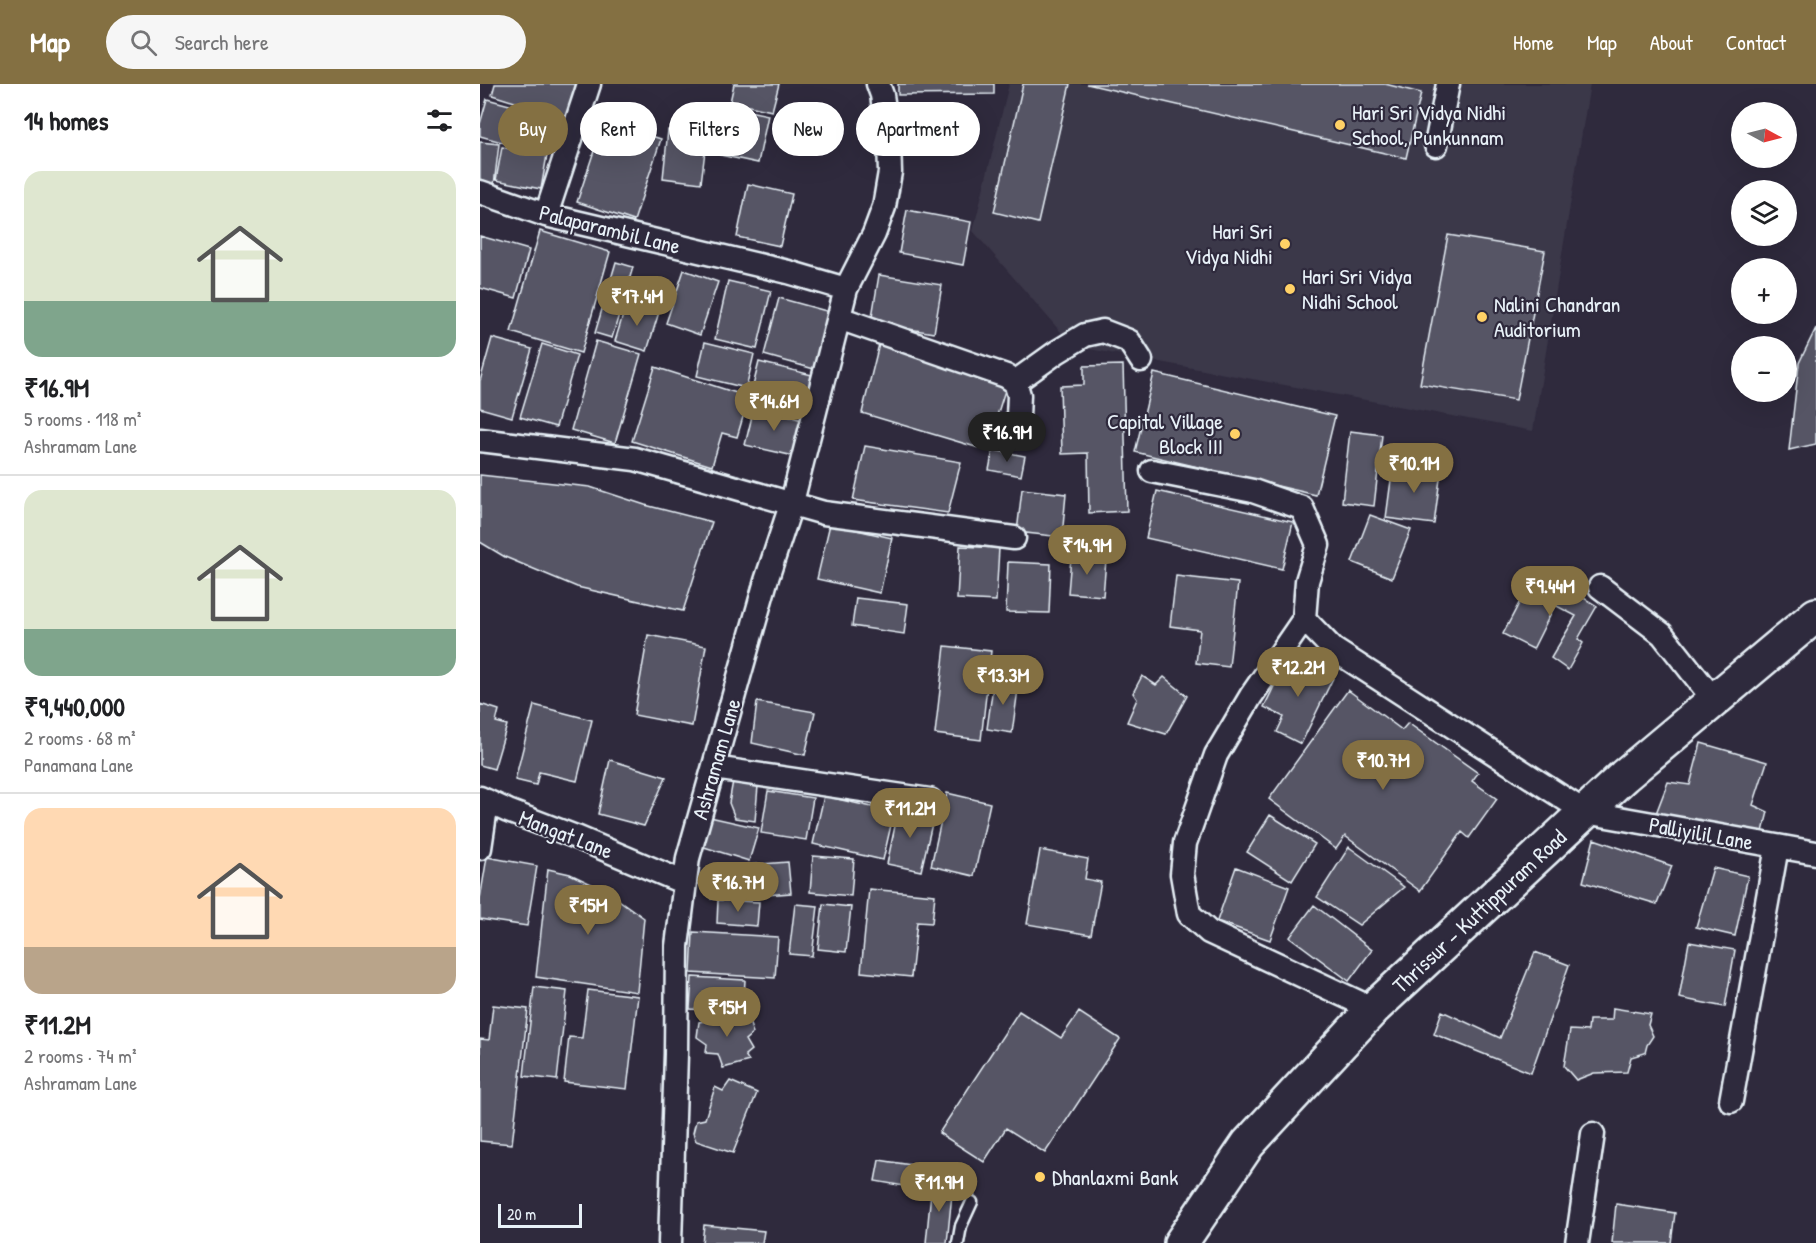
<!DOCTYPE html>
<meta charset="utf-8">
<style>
:root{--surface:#fff;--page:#f6f6f6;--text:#202124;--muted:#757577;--line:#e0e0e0;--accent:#847042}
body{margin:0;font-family:"Patrick Hand",sans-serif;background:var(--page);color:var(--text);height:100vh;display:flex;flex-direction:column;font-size:22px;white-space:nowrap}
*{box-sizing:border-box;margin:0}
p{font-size:20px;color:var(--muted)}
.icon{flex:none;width:33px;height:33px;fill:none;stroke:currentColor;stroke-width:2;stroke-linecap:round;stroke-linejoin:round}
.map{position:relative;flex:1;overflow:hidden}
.details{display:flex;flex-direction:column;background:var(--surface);width:480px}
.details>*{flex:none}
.banner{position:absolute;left:18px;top:18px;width:570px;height:54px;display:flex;gap:12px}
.needle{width:39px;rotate:97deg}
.tools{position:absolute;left:1251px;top:18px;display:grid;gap:12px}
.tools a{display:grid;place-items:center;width:66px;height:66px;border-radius:50%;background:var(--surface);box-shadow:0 6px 24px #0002;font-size:30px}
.scale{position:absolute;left:18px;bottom:15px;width:84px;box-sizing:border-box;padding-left:6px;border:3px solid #e8f1f8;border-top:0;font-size:16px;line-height:21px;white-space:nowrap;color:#e8f1f8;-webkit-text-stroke:4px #2f2a3d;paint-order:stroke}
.price{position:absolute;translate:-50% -51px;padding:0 14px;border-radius:21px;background:var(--accent);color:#fff;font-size:20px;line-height:39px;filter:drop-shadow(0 2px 3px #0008)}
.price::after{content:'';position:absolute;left:50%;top:36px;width:18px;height:14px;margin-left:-9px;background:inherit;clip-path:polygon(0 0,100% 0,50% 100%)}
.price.active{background:#222;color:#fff}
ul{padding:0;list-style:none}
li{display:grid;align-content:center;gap:12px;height:318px;padding:0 24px}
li+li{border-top:2px solid var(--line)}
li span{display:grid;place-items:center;height:186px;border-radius:18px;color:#555}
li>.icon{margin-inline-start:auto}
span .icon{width:108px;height:108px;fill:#fffc;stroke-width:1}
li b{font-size:26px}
h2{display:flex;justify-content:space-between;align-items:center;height:72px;padding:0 24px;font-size:26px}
.chip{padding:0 21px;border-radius:27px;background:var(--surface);box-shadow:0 6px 24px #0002;font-size:21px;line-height:54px}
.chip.active{background:var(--accent);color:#fff}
header{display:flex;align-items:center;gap:36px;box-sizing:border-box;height:84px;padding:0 30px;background:var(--accent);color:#fff}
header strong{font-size:28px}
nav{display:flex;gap:33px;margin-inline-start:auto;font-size:21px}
.search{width:420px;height:54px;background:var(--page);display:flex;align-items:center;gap:15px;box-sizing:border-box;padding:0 21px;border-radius:33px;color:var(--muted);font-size:22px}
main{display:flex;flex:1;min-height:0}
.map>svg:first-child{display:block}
.built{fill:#3b3749}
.building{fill:#575565;stroke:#e8f1f8;stroke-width:1.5}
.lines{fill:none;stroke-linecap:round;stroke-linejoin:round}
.service-casing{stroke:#e8f1f8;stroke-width:15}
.minor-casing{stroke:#e8f1f8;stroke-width:27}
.primary-casing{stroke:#e8f1f8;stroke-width:38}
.service{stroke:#2f2a3d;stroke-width:10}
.minor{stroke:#2f2a3d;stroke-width:22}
.primary{stroke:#2f2a3d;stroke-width:33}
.poi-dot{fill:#ffd166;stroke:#2f2a3d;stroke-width:2}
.labels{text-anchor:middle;stroke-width:4.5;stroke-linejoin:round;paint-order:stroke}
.poi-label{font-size:22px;fill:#e8f1f8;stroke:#2f2a3d;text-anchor:start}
.street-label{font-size:22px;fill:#e8f1f8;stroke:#2f2a3d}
</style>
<header>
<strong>Map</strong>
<div class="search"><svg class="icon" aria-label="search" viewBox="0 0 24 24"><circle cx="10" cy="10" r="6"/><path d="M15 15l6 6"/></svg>Search here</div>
<nav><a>Home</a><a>Map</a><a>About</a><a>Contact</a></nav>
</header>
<main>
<section class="details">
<h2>14 homes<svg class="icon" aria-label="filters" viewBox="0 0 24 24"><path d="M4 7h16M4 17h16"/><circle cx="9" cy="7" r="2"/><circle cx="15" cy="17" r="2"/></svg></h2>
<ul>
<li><span style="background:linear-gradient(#dfe7d0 70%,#7fa58c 0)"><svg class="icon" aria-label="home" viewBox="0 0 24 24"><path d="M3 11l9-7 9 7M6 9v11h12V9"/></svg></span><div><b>₹16.9M</b><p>5 rooms · 118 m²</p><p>Ashramam Lane</p></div></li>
<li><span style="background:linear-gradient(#dfe7d0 75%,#7fa58c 0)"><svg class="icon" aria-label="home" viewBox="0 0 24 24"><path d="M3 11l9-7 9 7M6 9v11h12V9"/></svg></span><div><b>₹9,440,000</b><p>2 rooms · 68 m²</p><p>Panamana Lane</p></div></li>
<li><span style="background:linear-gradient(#ffd9b3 75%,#b9a48a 0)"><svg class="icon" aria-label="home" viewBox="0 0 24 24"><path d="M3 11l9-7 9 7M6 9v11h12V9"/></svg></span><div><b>₹11.2M</b><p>2 rooms · 74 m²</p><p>Ashramam Lane</p></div></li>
</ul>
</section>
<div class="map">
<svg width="1336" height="1159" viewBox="0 0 1336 1159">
<rect width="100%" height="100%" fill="#2f2a3d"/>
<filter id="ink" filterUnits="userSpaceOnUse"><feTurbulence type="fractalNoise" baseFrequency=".0167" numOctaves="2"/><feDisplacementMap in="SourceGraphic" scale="12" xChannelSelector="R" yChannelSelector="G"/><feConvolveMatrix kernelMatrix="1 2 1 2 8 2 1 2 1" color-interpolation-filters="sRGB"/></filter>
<g filter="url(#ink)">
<path class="built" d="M 529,0 L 1110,0 L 1053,347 L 593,262 L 493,147 Z"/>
<path class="building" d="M 15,0 L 96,0 L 87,34 L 12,11 Z
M 254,0 L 299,0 L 292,27 L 250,18 Z
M 418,0 L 514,0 L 514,10 L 418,11 Z
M 543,0 L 590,0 L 558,139 L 514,128 Z
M 607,0 L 905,0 L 941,9 L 926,74 Z
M 7,15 L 78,34 L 68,71 L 0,52 L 0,40 Z
M 250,23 L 288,31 L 278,79 L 240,71 Z
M 124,37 L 181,55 L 154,137 L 97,118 Z
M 188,46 L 227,51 L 221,99 L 183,94 Z
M 0,58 L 19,60 L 14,101 L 0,99 Z
M 22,63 L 67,71 L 61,105 L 16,96 Z
M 268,100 L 312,110 L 300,162 L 257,153 Z
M 427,126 L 491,138 L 483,181 L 419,169 Z
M 60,147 L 130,168 L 101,269 L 31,248 Z
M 968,151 L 1065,167 L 1036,316 L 940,300 Z
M 0,152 L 49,166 L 36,214 L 0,204 Z
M 136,178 L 153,183 L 132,254 L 115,249 Z
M 204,186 L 238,198 L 220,251 L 186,239 Z
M 399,191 L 462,201 L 454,249 L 391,239 Z
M 248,197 L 291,207 L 277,265 L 235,255 Z
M 299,214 L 350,228 L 334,285 L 284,271 Z
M 147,218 L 179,228 L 167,267 L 135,257 Z
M 1336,244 L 1336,360 L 1309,366 L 1319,279 Z
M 12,254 L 52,265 L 32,333 L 0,324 L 0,297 Z
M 400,256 L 528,297 L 506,366 L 382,329 Z
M 116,257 L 161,270 L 135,359 L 91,346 Z
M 225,258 L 274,270 L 266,304 L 217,292 Z
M 62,260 L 97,271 L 76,343 L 40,333 Z
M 279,278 L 336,292 L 326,329 L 270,314 Z
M 643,281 L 647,427 L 609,429 L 608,369 L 582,370 L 580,302 L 604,301 L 604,282 Z
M 175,283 L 269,313 L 257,353 L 242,349 L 232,382 L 152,357 Z
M 674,289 L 855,332 L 836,411 L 655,368 Z
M 274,324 L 323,336 L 314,372 L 265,361 Z
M 870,347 L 902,351 L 894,422 L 862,418 Z
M 385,362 L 481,378 L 468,429 L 373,416 Z
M 513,366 L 545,372 L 541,392 L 509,386 Z
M 913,381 L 961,387 L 954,440 L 906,434 Z
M 0,391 L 110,403 L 165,421 L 232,438 L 203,527 L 97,503 L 25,473 L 0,458 Z
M 542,405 L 586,410 L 582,453 L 537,448 Z
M 677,407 L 813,438 L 802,485 L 666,454 Z
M 890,431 L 931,446 L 912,494 L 872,478 Z
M 350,440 L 412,454 L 400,509 L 337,495 Z
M 480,462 L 519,464 L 516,517 L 477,515 Z
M 591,473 L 626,476 L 623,512 L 588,509 Z
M 528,478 L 571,480 L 569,529 L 526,528 Z
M 1056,487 L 1079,494 L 1073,505 L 1082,509 L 1085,518 L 1094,504 L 1106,507 L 1102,513 L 1117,522 L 1098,555 L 1103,559 L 1088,586 L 1071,574 L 1096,532 L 1075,521 L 1053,565 L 1023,550 Z
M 696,492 L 758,499 L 749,583 L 716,579 L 720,546 L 690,542 Z
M 376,514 L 428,520 L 424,550 L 372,542 Z
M 168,551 L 226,562 L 212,642 L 154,631 Z
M 465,562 L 511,567 L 501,656 L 455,650 Z
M 809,572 L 853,594 L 821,660 L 797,648 L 804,633 L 784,623 Z
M 662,592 L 676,601 L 684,593 L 707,612 L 686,650 L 647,638 L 657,615 L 653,609 Z
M 514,595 L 539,598 L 532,649 L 507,645 Z
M 868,606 L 922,646 L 928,639 L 998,689 L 992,697 L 1017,715 L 989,754 L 982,748 L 940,807 L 865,752 L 856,765 L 789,715 Z
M 277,618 L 335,628 L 325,671 L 272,659 Z
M 0,620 L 19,626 L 16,638 L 27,641 L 14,685 L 0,681 Z
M 54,621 L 112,636 L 97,697 L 59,688 L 56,701 L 35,696 Z
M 1221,659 L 1287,678 L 1273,721 L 1288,728 L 1282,752 L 1175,732 L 1188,698 L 1210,701 Z
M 130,676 L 186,693 L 164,742 L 118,730 Z
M 253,697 L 278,702 L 275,737 L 255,734 L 249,719 Z
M 288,707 L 333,714 L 326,756 L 281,749 Z
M 467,709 L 510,719 L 494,792 L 451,782 Z
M 344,712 L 414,728 L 403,776 L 333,760 Z
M 419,723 L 454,731 L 441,787 L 407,780 Z
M 790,731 L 835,760 L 812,797 L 767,768 Z
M 230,733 L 279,744 L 269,777 L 224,763 Z
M 1114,755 L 1192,782 L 1177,820 L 1103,798 Z
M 869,763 L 924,803 L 879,841 L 837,813 Z
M 560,766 L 608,775 L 605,795 L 621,798 L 611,851 L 547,840 Z
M 333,772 L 374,775 L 371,812 L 330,808 Z
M 7,773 L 57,782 L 47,842 L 0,835 L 0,815 Z
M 308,778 L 311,809 L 231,815 L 228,784 Z
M 756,783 L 809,803 L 790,856 L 737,837 Z
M 1233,784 L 1268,792 L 1255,852 L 1216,843 Z
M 68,785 L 90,790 L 126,807 L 164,834 L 157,908 L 56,893 Z
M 389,805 L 455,811 L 452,839 L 437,838 L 431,893 L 381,888 Z
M 238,816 L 279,818 L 277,842 L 237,839 Z
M 315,820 L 338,822 L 332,872 L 309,870 Z
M 343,820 L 371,823 L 366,868 L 338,865 Z
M 834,821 L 892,866 L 869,897 L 810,853 Z
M 213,848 L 298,853 L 295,894 L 211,889 Z
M 1209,858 L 1255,866 L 1245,923 L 1199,914 Z
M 1055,868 L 1089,881 L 1051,989 L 954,950 L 962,927 L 1020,954 Z
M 212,893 L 265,896 L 263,928 L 210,925 Z
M 54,903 L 87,907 L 77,996 L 44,992 Z
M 108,906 L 158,912 L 147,1005 L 84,998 L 89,953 L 102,954 Z
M 13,921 L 48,925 L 32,1060 L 0,1057 L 0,955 L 9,956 Z
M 1133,924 L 1171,930 L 1168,941 L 1173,952 L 1167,961 L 1165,969 L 1151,973 L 1147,988 L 1114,989 L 1096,996 L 1084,982 L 1090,946 L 1108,947 L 1109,936 L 1132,936 Z
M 539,927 L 581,954 L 599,928 L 640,955 L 565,1069 L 526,1044 L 504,1078 L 459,1049 Z
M 266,929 L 273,949 L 265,956 L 271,966 L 265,971 L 269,977 L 243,984 L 238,970 L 226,969 L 227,960 L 217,953 L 219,938 Z
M 250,997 L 277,1009 L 253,1069 L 216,1057 L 213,1049 L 216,1037 L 225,1035 L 235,1003 L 243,1007 Z
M 399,1076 L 450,1084 L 447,1106 L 395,1097 Z
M 452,1098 L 473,1100 L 467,1159 L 446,1159 Z
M 1136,1120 L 1195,1129 L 1191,1159 L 1132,1159 Z
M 224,1141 L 284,1147 L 282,1159 L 222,1159 Z"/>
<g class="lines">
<g class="service-casing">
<path id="service" d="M 478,1159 L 481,1142 L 492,1118"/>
</g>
<g class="minor-casing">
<path id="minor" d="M 956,61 L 968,0
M 0,108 L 66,131 L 308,188 L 366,205
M 66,131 L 109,0
M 359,234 L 526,292 L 535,298 L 539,311 L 538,333
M 535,298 L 577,268 L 605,251 L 623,247 L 649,257 L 661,276
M 0,356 L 155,375 L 344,429 L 534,454
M 672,387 L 773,407 L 822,424 L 838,461 L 827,497 L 824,535 L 853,565 L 1105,728 L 1336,769
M 1120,503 L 1182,550 L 1234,616
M 824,535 L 771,612 L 736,671 L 705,759 L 702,790 L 709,830 L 729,848 L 893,925
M 234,684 L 450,716
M 0,714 L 28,727 L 96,753 L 205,799
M 0,764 L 7,717
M 1251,1017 L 1297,763
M 190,1159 L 196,970 L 197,862 L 208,774 L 286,497 L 312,418 L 366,205 L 394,150 L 404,123 L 410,88 L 409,58 L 402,11 L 398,0
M 1097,1159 L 1113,1050"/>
</g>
<g class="primary-casing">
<path id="primary" d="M 701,1159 L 768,1060 L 893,925 L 1144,692 L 1336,531"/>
</g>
<use href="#service" class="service"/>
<use href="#minor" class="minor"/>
<use href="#primary" class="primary"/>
</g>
</g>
<g class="poi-dot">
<circle cx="860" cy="41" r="6"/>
<circle cx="805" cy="160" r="6"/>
<circle cx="810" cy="205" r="6"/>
<circle cx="1002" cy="233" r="6"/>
<circle cx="755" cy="350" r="6"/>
<circle cx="560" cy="1093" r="6"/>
</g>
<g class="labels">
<g class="poi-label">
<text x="872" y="36">Hari Sri Vidya Nidhi<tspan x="872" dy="25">School, Punkunnam</tspan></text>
<text x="793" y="155" text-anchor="end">Hari Sri<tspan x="793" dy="25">Vidya Nidhi</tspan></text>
<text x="822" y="200">Hari Sri Vidya<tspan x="822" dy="25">Nidhi School</tspan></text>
<text x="1014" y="228">Nalini Chandran<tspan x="1014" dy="25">Auditorium</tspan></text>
<text x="743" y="345" text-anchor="end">Capital Village<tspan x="743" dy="25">Block III</tspan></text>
<text x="572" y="1101">Dhanlaxmi Bank</text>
</g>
<g class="street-label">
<text transform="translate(130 145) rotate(14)" y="8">Palaparambil Lane</text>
<text transform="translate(236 675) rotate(-74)" y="8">Ashramam Lane</text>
<text transform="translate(1221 749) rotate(10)" y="8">Palliyilil Lane</text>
<text transform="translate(86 750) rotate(21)" y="8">Mangat Lane</text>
<text transform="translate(999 827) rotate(-43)" y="8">Thrissur – Kuttippuram Road</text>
</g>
</g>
</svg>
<div class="tools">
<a><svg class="needle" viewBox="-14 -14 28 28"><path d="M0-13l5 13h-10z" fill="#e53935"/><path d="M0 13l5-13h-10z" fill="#757577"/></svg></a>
<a><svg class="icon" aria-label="layers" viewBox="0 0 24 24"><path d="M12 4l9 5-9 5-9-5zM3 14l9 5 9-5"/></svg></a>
<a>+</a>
<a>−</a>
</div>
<div class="scale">20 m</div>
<b class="price" style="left:157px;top:243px">₹17.4M</b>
<b class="price" style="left:294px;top:348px">₹14.6M</b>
<b class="price active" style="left:527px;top:379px">₹16.9M</b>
<b class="price" style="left:934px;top:410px">₹10.1M</b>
<b class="price" style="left:607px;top:492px">₹14.9M</b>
<b class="price" style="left:1070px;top:533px">₹9.44M</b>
<b class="price" style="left:818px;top:614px">₹12.2M</b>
<b class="price" style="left:523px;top:622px">₹13.3M</b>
<b class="price" style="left:903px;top:707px">₹10.7M</b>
<b class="price" style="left:430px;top:755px">₹11.2M</b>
<b class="price" style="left:258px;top:829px">₹16.7M</b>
<b class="price" style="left:108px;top:852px">₹15M</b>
<b class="price" style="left:247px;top:954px">₹15M</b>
<b class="price" style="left:459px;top:1129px">₹11.9M</b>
<div class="banner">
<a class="chip active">Buy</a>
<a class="chip">Rent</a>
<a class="chip">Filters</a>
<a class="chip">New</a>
<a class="chip">Apartment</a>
</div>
</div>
</main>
